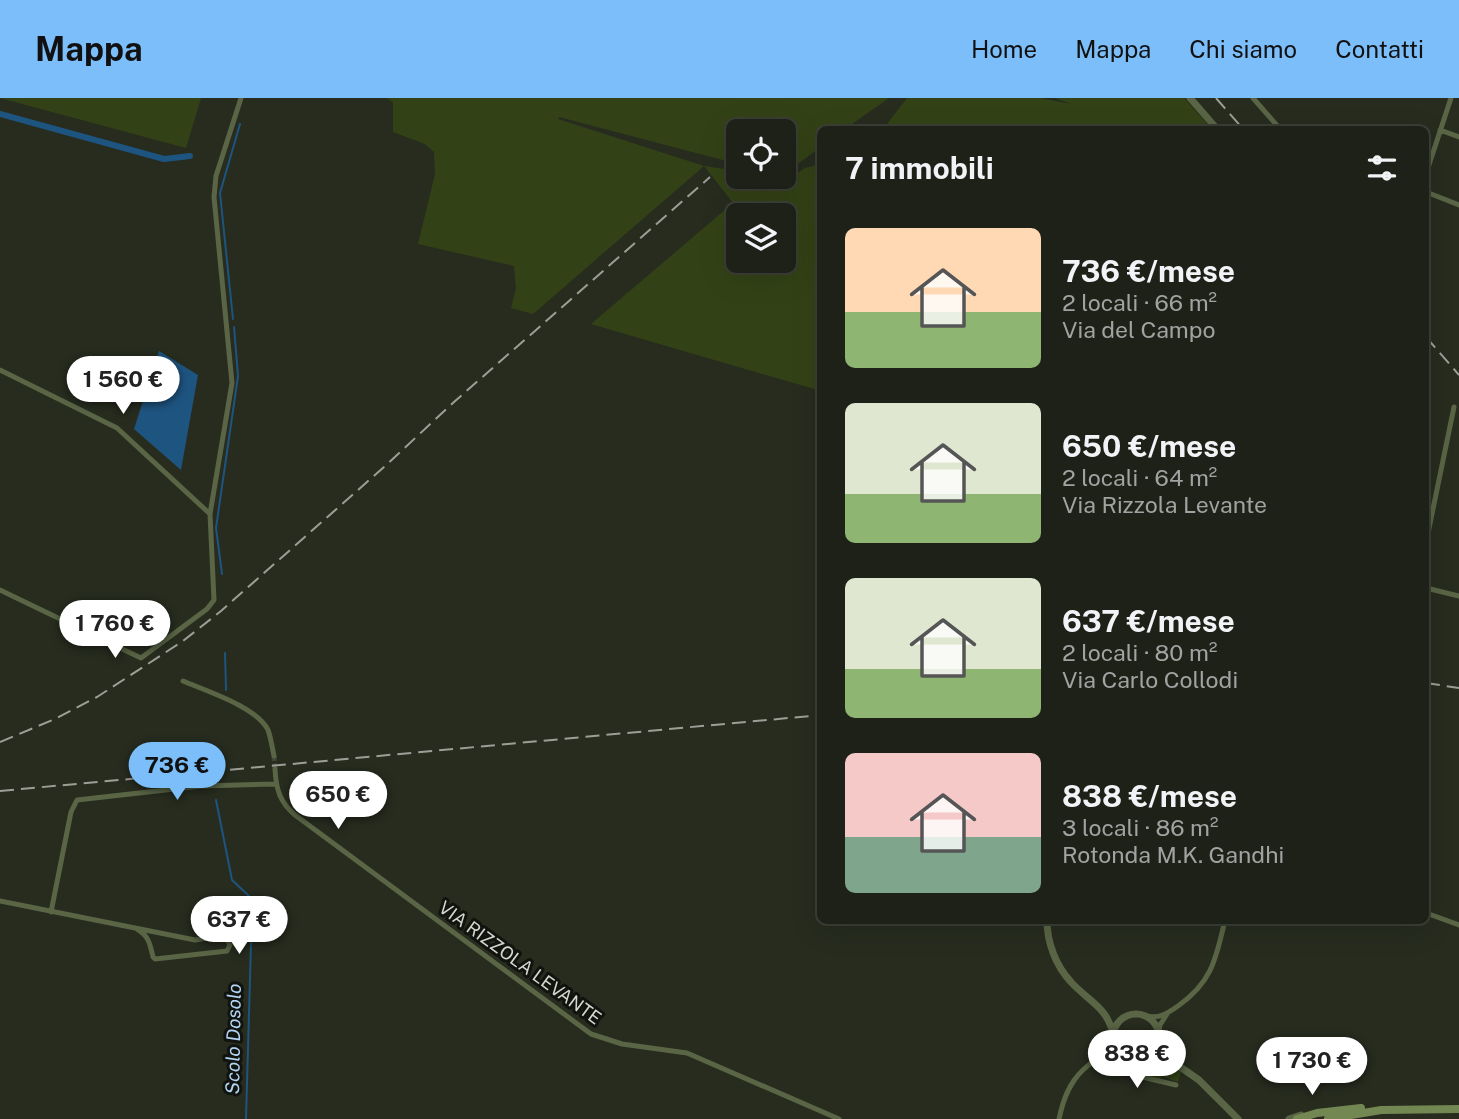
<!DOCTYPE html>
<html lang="it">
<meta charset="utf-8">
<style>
:root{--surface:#1d2117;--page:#2a2e24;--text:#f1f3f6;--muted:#a0a3a1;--line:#3b3e36;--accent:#7cbef9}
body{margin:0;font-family:"Public Sans",sans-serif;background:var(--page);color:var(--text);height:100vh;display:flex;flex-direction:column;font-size:26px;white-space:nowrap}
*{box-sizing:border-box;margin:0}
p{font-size:23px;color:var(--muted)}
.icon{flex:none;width:38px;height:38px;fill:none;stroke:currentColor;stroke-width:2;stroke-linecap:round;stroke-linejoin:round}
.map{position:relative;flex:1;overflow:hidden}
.drawer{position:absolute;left:817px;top:28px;width:612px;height:798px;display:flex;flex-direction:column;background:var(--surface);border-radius:10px;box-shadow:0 7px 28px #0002,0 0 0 2px var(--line)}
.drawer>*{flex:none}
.controls{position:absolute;left:726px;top:21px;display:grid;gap:14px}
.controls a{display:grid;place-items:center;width:70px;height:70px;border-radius:10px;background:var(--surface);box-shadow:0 7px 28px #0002,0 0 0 2px var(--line);font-size:35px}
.price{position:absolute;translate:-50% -60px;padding:0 16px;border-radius:24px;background:#fff;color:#222;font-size:23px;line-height:46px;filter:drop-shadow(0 2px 4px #0008)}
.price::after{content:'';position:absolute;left:50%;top:42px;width:21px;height:16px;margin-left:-10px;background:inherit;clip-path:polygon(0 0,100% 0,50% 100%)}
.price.active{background:var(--accent);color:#111}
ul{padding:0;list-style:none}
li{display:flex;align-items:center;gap:21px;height:175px;padding:0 28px}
li span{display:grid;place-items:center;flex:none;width:196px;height:140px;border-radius:10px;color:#555}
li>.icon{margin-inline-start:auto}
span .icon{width:84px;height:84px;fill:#fffc;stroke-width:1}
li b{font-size:30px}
h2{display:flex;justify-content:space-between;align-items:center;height:84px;padding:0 28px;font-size:30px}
header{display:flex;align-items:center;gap:42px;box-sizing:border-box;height:98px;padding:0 35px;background:var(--accent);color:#111}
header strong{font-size:33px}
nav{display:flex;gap:38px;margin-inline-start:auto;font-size:24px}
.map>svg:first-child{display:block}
.green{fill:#334216;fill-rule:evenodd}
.water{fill:#1e5480}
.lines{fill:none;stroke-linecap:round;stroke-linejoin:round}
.stream{stroke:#1e5480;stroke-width:2}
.canal{stroke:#1e5480;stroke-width:6}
.minor-tunnel{stroke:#414639;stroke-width:5;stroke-dasharray:5 2.5;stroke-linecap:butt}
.minor{stroke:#596545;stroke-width:5}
.tertiary{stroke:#596545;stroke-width:7}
.secondary{stroke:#738752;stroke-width:8}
.rail{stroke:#9c9f96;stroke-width:2;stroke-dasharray:14 7;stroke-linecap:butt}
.labels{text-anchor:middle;stroke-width:6;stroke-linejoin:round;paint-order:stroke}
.street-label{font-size:18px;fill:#d4d7cf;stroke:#11130e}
.water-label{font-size:19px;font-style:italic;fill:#b2d5f5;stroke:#11130e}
</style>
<header>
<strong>Mappa</strong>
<nav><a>Home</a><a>Mappa</a><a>Chi siamo</a><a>Contatti</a></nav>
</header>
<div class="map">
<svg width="1459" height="1021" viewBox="0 0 1459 1021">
<rect width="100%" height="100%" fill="#272c1f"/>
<path class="green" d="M 0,0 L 201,0 L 186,50 Z
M 386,0 L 889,0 L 845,31 L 821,32 L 821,49 L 784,76 L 784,33 L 738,33 L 738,66 L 559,19 L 558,21 L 704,68 L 738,73 L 738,79 L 769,79 L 783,85 L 805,70 L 821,66 L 821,293 L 591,226 L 733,105 L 704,68 L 533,216 L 511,210 L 516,190 L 514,168 L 418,146 L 435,76 L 434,54 L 425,46 L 393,34 L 393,4 ZM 738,117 L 784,117 L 784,163 L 738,163 Z
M 907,0 L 1040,0 L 1071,6 L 1055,0 L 1184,0 L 1212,31 L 883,31 Z
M 1154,963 L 1160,963 L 1181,974 L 1178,984 L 1162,978 L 1160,981 L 1143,976 L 1140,973 L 1143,967 Z"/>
<path class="water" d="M 159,253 L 198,277 L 181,372 L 134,331 Z"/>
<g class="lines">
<path class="stream" d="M 233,221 L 220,95 L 240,26
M 222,476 L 216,430 L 238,278 L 234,229
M 225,555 L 226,592
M 216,702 L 232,782 L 249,798 L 251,845 L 246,1021"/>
<path class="canal" d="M 0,16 L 164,61 L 190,58"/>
<path class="minor-tunnel" d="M 274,658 L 275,671"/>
<path class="minor" d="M 1253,0 L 1281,32
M 1440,32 L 1459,39
M 1426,76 L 1451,0
M 1426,94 L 1459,107
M 821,161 L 821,173
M 0,272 L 117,330 L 210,416
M 1426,445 L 1454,309
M 1426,490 L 1459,498
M 0,492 L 141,560 L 207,511 L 214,502 L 210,416 L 232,285 L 214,99 L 216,78 L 241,0
M 183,583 C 206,593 257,609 268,632 C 271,640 272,649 274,658
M 275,671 C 276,692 280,704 295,717 L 591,936 L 622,946 L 687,955 L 839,1021
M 0,803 L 195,842 L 221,838 L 226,839 L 230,847 L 227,853 L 155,861 L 153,859 C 150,846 149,838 137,831
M 51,814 L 71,714 L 77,702 L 201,688 L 276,686
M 1426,815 L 1459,827
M 1147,918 C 1159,921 1168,915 1178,908 C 1212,884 1216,861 1225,822
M 1159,934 L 1160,927 L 1167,916
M 1103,958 L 1121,957
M 1136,963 L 1138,978 L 1176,987
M 1059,1021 C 1063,1002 1069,985 1083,972 C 1095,961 1106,955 1113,940"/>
<path class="tertiary" d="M 1190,0 L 1218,32
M 1047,822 C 1047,845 1056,868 1071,884 C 1088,903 1106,908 1113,935
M1113 939a23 23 0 1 1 46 0a23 23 0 1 1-46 0Z
M 1161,943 L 1163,952 L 1173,964 L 1199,982 L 1238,1021
M 1146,961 L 1172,963
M 1289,1021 L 1301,1017"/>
<path class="secondary" d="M 1297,1021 L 1317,1015 L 1361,1010
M 1328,1021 L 1381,1012 L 1459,1011"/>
<path class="rail" d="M 1216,0 L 1244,32
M 1426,239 L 1459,277
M 1426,585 L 1459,590
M 0,644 L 55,621 L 97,599 L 183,543 L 221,513 L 384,369 L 454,304 L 710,79
M 0,693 L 821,617"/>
</g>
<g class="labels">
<g class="street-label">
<text transform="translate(520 865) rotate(36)" y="6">VIA RIZZOLA LEVANTE</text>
</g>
<g class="water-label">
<text transform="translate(233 941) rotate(-89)" y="7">Scolo Dosolo</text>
</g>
</g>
</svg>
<div class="controls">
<a><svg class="icon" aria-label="locate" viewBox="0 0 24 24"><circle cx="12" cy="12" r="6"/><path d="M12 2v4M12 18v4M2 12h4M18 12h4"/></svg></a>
<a><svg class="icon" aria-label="layers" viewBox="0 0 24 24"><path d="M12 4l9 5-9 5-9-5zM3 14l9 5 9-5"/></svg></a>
</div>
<b class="price" style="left:123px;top:318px">1 560 €</b>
<b class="price" style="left:115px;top:562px">1 760 €</b>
<b class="price active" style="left:177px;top:704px">736 €</b>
<b class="price" style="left:338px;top:733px">650 €</b>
<b class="price" style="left:239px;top:858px">637 €</b>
<b class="price" style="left:1137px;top:992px">838 €</b>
<b class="price" style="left:1312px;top:999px">1 730 €</b>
<section class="drawer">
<h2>7 immobili<svg class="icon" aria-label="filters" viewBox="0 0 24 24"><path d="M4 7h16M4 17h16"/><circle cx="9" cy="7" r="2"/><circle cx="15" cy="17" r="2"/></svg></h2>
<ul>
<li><span style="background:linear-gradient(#ffd9b3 60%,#8fb573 0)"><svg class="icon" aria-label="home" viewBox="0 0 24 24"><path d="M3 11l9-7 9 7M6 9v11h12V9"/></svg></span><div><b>736 €/mese</b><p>2 locali · 66 m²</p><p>Via del Campo</p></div></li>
<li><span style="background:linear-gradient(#dfe7d0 65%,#8fb573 0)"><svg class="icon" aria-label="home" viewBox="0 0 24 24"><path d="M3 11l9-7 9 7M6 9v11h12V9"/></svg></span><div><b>650 €/mese</b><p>2 locali · 64 m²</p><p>Via Rizzola Levante</p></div></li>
<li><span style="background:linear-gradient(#dfe7d0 65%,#8fb573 0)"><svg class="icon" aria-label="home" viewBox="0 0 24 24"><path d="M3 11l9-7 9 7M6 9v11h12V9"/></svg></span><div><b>637 €/mese</b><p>2 locali · 80 m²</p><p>Via Carlo Collodi</p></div></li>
<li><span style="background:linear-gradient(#f6c9c9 60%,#7fa58c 0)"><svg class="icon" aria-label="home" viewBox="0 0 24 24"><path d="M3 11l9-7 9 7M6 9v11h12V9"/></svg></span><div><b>838 €/mese</b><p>3 locali · 86 m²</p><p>Rotonda M.K. Gandhi</p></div></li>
</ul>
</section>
</div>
